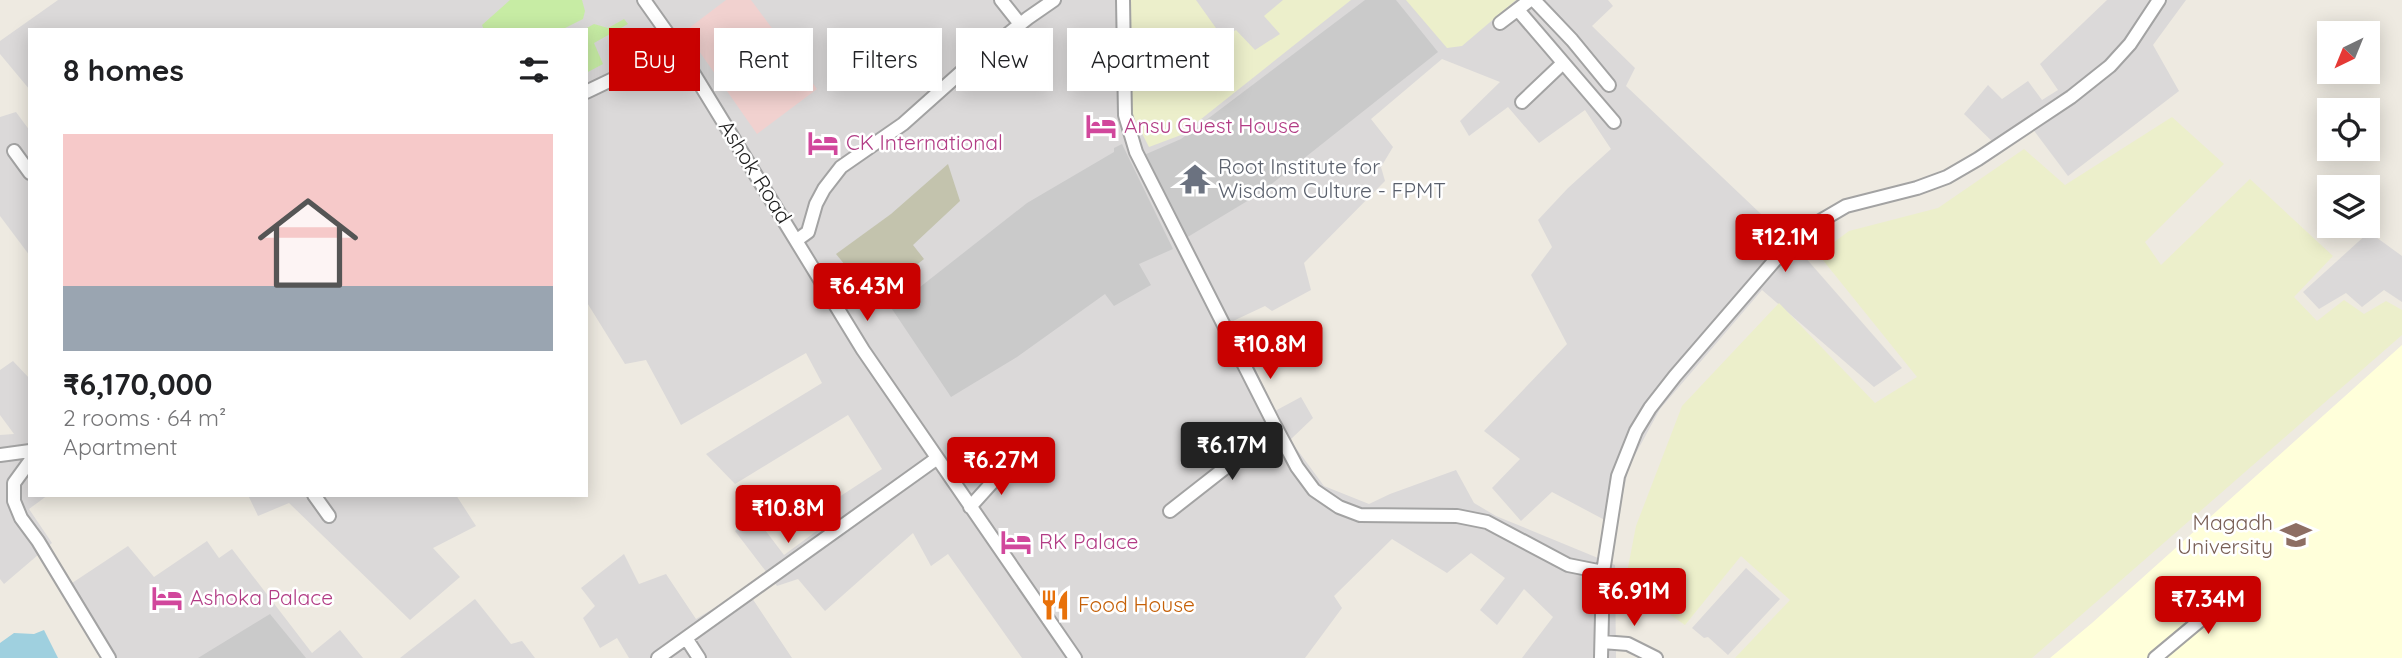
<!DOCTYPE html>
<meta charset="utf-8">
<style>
:root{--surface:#fff;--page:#f6f6f6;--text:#202124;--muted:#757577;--line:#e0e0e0;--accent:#c90100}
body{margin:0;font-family:Quicksand,sans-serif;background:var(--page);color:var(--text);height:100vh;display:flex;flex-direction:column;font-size:26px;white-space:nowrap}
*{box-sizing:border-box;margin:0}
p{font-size:23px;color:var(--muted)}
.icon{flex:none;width:38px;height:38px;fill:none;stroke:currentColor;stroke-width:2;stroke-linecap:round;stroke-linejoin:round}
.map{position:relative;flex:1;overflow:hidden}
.side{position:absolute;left:28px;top:28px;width:560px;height:469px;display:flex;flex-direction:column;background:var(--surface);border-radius:0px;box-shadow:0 4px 18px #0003}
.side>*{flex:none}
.banner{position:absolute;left:609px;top:28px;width:665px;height:63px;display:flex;gap:14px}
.needle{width:46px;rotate:223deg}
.controls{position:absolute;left:2317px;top:21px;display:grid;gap:14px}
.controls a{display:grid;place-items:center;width:63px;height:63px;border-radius:0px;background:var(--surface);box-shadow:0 4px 18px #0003;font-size:35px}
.price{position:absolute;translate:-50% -60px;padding:0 16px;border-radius:7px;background:var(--accent);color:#fff;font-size:23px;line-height:46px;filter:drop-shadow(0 2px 4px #0008)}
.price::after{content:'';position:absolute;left:50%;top:42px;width:21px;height:16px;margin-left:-10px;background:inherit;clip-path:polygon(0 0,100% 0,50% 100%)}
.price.on{background:#222;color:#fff}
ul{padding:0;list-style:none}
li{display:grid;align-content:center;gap:14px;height:371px;padding:0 35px}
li+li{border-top:2px solid var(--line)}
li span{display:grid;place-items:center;height:217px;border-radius:0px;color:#555}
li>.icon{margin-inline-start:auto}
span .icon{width:126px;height:126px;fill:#fffc;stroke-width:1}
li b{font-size:30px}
h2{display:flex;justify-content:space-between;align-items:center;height:84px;padding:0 35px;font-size:30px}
.chip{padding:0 24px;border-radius:0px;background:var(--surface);box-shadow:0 4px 18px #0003;font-size:24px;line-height:63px}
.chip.on{background:var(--accent);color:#fff}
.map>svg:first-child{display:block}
.residential{fill:#dbd9d9}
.commercial{fill:#f1d1cf}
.education{fill:#ffffda}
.religious{fill:#cacaca}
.construction{fill:#c3c3ad}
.farmland{fill:#ecefcb}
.grass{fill:#c7eca4}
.water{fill:#9fd0df}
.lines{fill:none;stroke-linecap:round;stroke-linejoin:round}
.minor-casing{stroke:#a3a3a3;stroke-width:16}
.minor{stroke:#fff;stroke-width:12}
.labels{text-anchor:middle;stroke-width:5;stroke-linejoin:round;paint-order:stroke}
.hotel-label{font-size:21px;fill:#b23c85;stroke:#fff;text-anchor:start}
.worship-label{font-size:21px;fill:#5b616d;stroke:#fff;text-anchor:start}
.street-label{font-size:21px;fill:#1c1c1c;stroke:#fff}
.education-label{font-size:21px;fill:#785e54;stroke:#fff;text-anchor:end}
.food-label{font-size:21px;fill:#c56008;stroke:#fff;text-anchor:start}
</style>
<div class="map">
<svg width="2402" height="658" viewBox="0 0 2402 658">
<rect width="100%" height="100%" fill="#eeeae1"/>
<path class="residential" d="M 58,0 L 1608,0 L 1613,6 L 1592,26 L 1635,68 L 1626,86 L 1797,248 L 1902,368 L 1874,387 L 1762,290 L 1660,409 L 1629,466 L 1616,526 L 1552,492 L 1521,521 L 1492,488 L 1520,459 L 1484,431 L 1567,344 L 1531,275 L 1552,247 L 1538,220 L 1568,188 L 1611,149 L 1585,110 L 1539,143 L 1508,107 L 1469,136 L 1460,121 L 1500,82 L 1442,59 L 1371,119 L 1393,147 L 1381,167 L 1385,181 L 1304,263 L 1311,290 L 1272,311 L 1265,306 L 1233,321 L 1275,411 L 1301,397 L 1313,418 L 1290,440 L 1324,486 L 1369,504 L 1390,494 L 1456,470 L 1474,503 L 1496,516 L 1615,565 L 1616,658 L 1522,658 L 1553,617 L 1524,589 L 1497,625 L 1480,610 L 1505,578 L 1471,553 L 1447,573 L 1392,539 L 1334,596 L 1342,608 L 1305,658 L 1022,658 L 948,554 L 931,566 L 913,533 L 825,611 L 798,579 L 777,586 L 735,531 L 753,514 L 784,555 L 822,527 L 813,514 L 882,469 L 848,415 L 735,484 L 706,454 L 822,383 L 806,353 L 681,425 L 646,360 L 625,364 L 586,301 L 586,30 L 30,30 L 30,90 L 0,54 L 0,41 Z
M 2107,0 L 2186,0 L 2153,45 L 2179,91 L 2068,176 L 2032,128 L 1999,148 L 1964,114 L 1988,85 L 2002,99 L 2028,81 L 2042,100 L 2058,90 L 2040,64 Z
M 16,112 L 30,131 L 30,256 L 0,216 L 0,117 Z
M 2369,232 L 2402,256 L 2402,302 L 2384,290 L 2362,307 L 2346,293 L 2319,309 L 2303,292 Z
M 13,361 L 30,379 L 30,495 L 48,495 L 29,509 L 52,543 L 4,584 L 0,579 L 0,435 L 14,434 L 0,415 L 0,370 Z
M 248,495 L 456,495 L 476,526 L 433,548 L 460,577 L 410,620 L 289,503 L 258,516 Z
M 207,541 L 219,558 L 232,549 L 312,653 L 340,630 L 363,658 L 106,658 L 60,591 L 128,546 L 154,577 Z
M 624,554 L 639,584 L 666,574 L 696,619 L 746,589 L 792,658 L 629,658 L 617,638 L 600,648 L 583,618 L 595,606 L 581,588 Z
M 1746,568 L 1780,599 L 1728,655 L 1708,637 L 1704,638 L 1692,628 Z
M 475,599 L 511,644 L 522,641 L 535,658 L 400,658 Z"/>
<path class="commercial" d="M 726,0 L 751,0 L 817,89 L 757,134 L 685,31 Z"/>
<path class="education" d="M 2402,345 L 2402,658 L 2050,658 L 2092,623 Z"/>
<path class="religious" d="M 1365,0 L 1396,0 L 1438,52 L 1259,194 L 1186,238 L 1144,155 L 1181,139 Z
M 1122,144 L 1173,249 L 1139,264 L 1151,285 L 1114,306 L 1105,294 L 1017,357 L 951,397 L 892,309 L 1027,203 L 1114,152 L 1114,148 Z
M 270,614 L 306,658 L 198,658 Z"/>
<path class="construction" d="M 948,164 L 960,201 L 913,245 L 924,259 L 873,299 L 836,254 L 891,214 Z"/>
<path class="farmland" d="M 1129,0 L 1196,0 L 1223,38 L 1236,30 L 1255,50 L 1280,34 L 1264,16 L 1283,0 L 1351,0 L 1181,135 L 1149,147 L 1130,110 Z
M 1406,0 L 1516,0 L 1462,46 L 1447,48 Z
M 2172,117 L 2224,164 L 2145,242 L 2161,265 L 2250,179 L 2333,256 L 2294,297 L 2317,321 L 2344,300 L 2364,314 L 2386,301 L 2402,310 L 2402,335 L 2032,658 L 1735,658 L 1790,600 L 1741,556 L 1685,625 L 1625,583 L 1636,526 L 1682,406 L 1779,303 L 1875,403 L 1917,377 L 1818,254 L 1849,231 L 1938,208 L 2024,149 L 2065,185 Z"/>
<path class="grass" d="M 510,0 L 582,0 L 585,11 L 583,19 L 561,30 L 484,30 L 482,25 Z
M 624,19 L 628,24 L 594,43 L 603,64 L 586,73 L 586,30 L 583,30 L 594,24 L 608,28 Z"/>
<path class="water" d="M 44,630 L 58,658 L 0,658 L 0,643 L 14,633 L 34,634 Z"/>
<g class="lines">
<g class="minor-casing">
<path id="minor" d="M 644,0 L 678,48 L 863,350 L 1075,658
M 1001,0 L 1020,24
M 1123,0 L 1125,115 L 1136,152 L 1273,422 L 1297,467 L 1314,490 L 1339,507 L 1360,515 L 1457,516 L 1487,522 L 1568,565 L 1603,572
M 1534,0 L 1572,40 L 1609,85
M 1518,10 L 1614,122
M 1500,23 L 1530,0
M 586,92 L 678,48
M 1522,102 L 1563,63
M 14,151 L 30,173
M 797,240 L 808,232 L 816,204 L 824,189 L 841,167 L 903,124 L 968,66 L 1028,18 L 1054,0
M 0,455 L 30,451
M 30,461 L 14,483 L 14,501 L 21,518 L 38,541 L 109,658
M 314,495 L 329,516
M 970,507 L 1008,465
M 1170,511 L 1276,428
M 686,638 L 699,658
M 1602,642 L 1628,644 L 1656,658
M 658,658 L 936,459
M 1601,658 L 1603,572 L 1618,476 L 1636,431 L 1650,408 L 1675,376 L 1776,259 L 1810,227 L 1846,206 L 1917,188 L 1947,177 L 1978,159 L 2071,97 L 2110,66 L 2130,44 L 2159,0
M 2155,658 L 2239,588"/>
</g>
<use href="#minor" class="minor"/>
</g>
<defs>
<g id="hotel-bare" transform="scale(2.415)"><path d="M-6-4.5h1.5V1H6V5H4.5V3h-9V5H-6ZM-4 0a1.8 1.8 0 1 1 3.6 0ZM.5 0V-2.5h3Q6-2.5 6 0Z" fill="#d1479c" stroke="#fff" stroke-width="2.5" paint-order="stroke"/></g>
<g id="temple-bare" transform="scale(2.415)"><path d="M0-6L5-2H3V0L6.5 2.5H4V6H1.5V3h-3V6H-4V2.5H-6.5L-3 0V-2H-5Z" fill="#6b7280" stroke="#fff" stroke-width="2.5" paint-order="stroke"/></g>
<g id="university-bare" transform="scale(2.415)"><path d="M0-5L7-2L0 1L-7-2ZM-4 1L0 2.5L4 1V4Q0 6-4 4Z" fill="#8d6e63" stroke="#fff" stroke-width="2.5" paint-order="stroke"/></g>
<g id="restaurant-bare" transform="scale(2.415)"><path d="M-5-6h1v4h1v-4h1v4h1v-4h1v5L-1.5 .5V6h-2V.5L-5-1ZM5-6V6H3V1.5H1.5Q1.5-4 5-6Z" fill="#e8710a" stroke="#fff" stroke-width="2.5" paint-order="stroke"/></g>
</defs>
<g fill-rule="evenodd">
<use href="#hotel-bare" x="1101" y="126"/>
<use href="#hotel-bare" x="823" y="143"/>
<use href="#temple-bare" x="1195" y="179"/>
<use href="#university-bare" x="2296" y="535"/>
<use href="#hotel-bare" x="1016" y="542"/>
<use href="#hotel-bare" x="167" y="598"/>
<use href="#restaurant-bare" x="1055" y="605"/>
</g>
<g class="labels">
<g class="hotel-label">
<text x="1124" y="133">Ansu Guest House</text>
<text x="846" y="150">CK International</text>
<text x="1039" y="549">RK Palace</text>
<text x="190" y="605">Ashoka Palace</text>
</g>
<g class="worship-label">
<text x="1218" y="174">Root Institute for<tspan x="1218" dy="24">Wisdom Culture - FPMT</tspan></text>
</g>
<g class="street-label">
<text transform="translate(755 172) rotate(58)" y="7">Ashok Road</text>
</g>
<g class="education-label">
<text x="2273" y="530">Magadh<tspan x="2273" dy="24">University</tspan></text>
</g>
<g class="food-label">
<text x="1078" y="612">Food House</text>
</g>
</g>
</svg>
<div class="controls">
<a><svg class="needle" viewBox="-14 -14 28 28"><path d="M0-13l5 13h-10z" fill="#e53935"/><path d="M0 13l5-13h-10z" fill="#757577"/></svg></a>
<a><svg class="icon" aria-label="locate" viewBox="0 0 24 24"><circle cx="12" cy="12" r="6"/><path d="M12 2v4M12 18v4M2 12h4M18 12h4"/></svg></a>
<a><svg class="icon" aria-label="layers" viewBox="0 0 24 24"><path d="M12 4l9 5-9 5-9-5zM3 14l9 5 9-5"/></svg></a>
</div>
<b class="price" style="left:1785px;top:274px">₹12.1M</b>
<b class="price" style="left:867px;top:323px">₹6.43M</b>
<b class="price" style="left:1270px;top:381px">₹10.8M</b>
<b class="price on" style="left:1232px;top:482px">₹6.17M</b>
<b class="price" style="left:1001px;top:497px">₹6.27M</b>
<b class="price" style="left:788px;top:545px">₹10.8M</b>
<b class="price" style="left:1634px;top:628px">₹6.91M</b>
<b class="price" style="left:2208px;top:636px">₹7.34M</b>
<div class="banner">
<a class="chip on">Buy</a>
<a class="chip">Rent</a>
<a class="chip">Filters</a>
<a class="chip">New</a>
<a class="chip">Apartment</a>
</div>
<section class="side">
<h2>8 homes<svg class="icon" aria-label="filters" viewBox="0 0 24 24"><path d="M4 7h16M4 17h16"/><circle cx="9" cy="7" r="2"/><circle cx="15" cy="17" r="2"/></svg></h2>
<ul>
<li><span style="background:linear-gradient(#f6c9c9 70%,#9aa5b1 0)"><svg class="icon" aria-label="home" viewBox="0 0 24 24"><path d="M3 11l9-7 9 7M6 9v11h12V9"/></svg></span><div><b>₹6,170,000</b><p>2 rooms · 64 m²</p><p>Apartment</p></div></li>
</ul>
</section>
</div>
